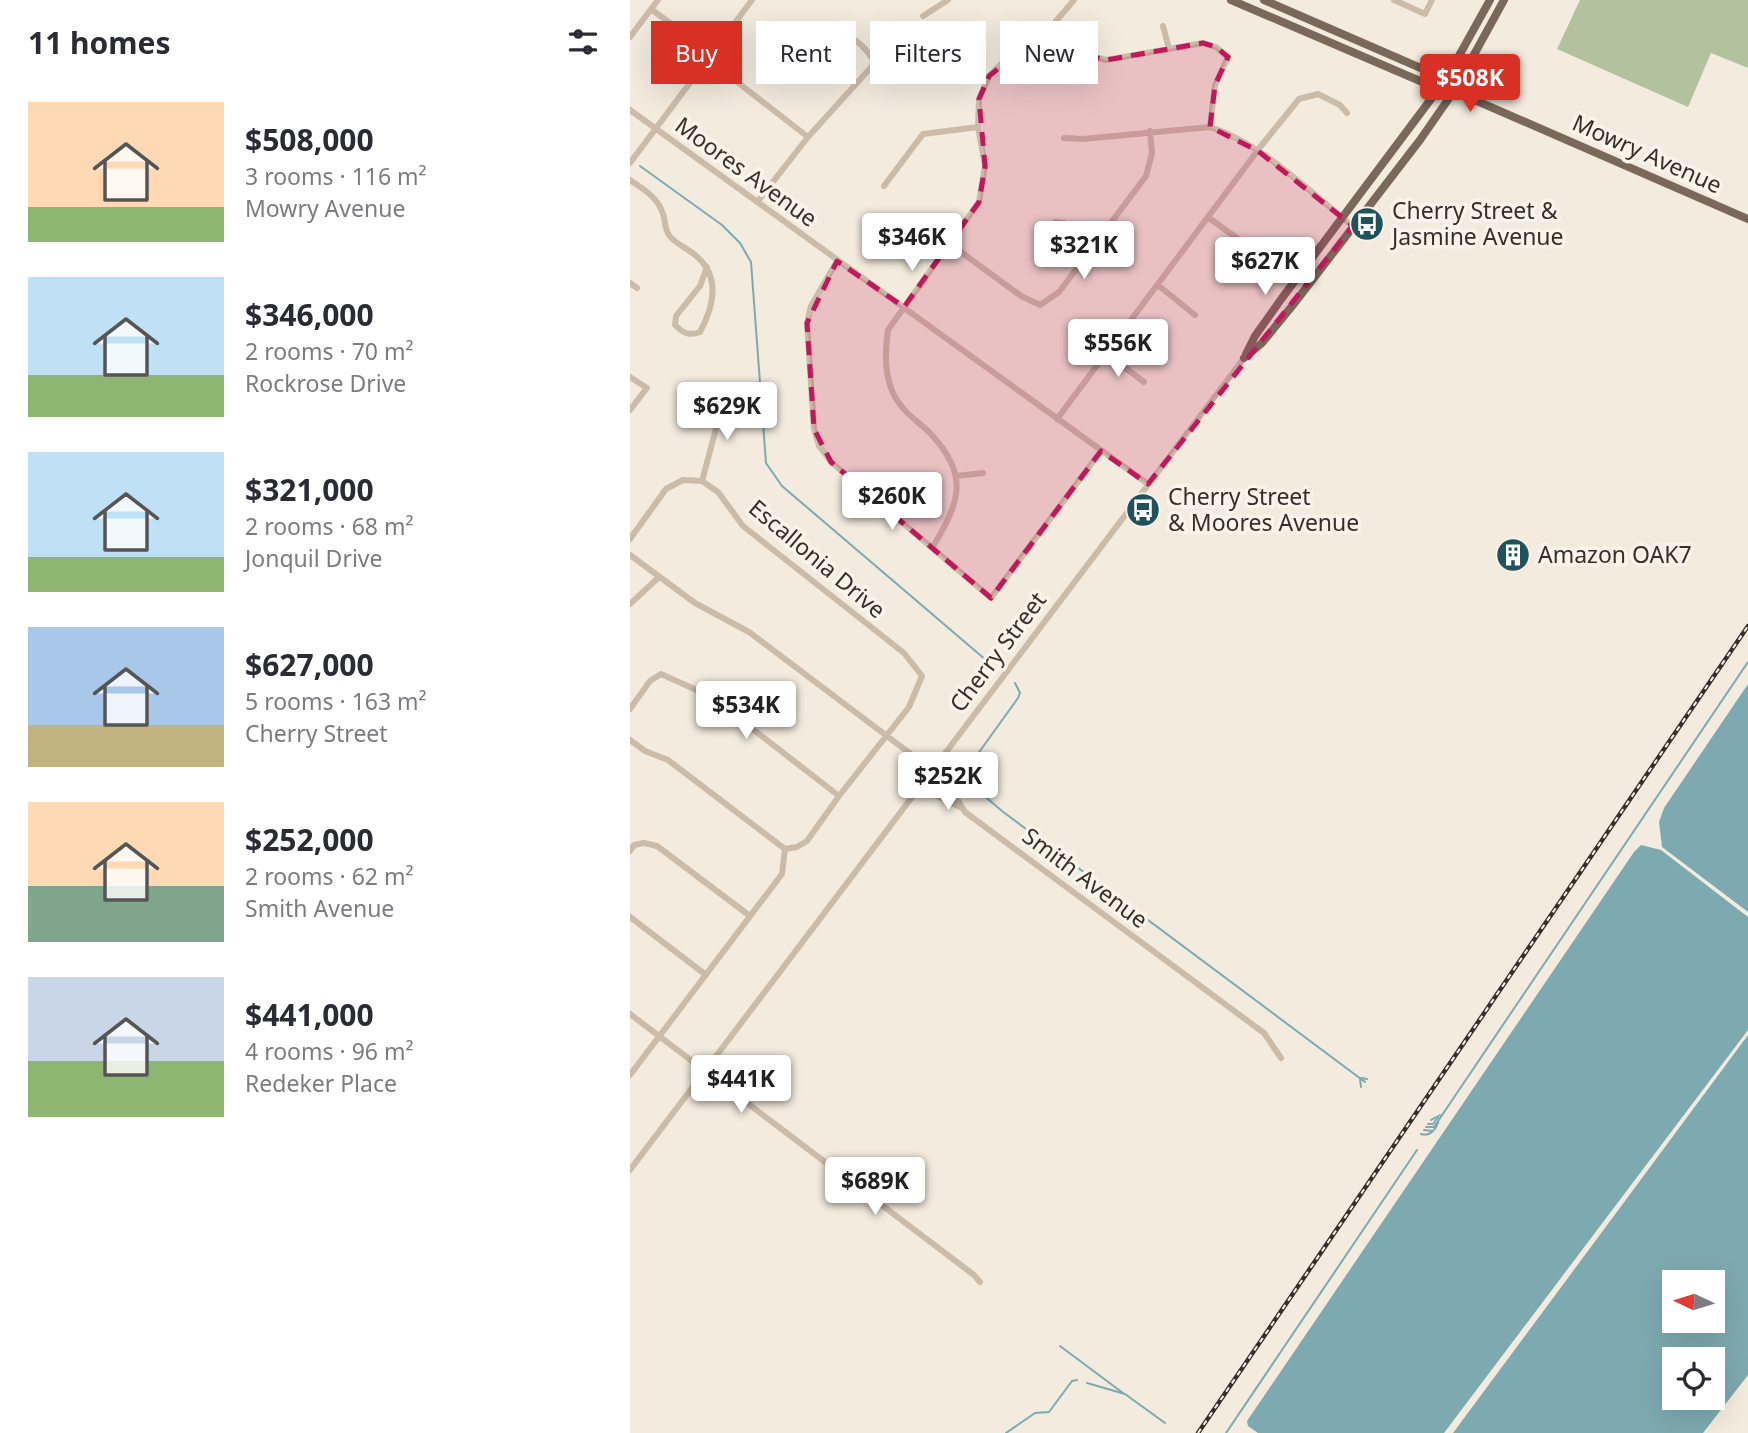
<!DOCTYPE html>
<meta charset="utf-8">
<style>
:root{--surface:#fff;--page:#f2f2f3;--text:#2b2b33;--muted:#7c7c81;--accent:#d93025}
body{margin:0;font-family:"Noto Sans",sans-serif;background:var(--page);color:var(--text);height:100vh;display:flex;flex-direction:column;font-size:26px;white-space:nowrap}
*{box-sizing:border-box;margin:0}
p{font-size:23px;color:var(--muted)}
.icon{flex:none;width:38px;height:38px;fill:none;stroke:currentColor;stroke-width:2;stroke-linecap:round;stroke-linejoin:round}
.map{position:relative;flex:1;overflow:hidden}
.sheet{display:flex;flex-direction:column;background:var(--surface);width:630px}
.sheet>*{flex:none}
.hud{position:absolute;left:21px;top:21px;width:665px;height:63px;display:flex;gap:14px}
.needle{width:46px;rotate:274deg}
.controls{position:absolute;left:1032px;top:1270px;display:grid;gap:14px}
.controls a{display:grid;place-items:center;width:63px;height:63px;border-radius:0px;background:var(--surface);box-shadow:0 7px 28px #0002;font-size:35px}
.price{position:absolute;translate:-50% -60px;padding:0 16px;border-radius:7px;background:#fff;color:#222;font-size:23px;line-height:46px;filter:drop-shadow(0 2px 4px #0008)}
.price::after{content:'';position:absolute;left:50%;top:42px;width:21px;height:16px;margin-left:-10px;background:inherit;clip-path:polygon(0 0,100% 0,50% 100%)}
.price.on{background:var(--accent);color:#fff}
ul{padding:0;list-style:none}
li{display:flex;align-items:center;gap:21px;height:175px;padding:0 28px}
li span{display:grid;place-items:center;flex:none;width:196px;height:140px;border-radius:0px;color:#555}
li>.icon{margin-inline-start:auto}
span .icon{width:84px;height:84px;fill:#fffc;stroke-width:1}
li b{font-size:30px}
h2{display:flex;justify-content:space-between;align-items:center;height:84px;padding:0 28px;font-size:30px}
.tag{padding:0 24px;border-radius:0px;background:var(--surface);box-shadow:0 7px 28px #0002;font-size:24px;line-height:63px}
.tag.on{background:var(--accent);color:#fff}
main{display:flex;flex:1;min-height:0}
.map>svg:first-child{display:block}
.green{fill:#b3c29e}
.water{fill:#7daab0;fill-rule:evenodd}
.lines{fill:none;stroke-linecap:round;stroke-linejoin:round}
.stream{stroke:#7daab0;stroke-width:2}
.minor{stroke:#cbbcaa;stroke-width:6}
.major{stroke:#7a685b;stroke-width:8}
.rail-casing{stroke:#392f2a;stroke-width:4.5}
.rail{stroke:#faf4eb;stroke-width:2;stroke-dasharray:5;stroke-linecap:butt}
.marked{fill:#c2185b;fill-opacity:0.2;stroke:#c2185b;stroke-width:5;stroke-dasharray:14 9;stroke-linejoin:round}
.labels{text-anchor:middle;stroke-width:7;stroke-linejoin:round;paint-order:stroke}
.street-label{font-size:23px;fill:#392f2a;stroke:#faf4eb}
.poi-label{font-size:23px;fill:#392f2a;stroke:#faf4eb;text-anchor:start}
</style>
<main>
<section class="sheet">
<h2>11 homes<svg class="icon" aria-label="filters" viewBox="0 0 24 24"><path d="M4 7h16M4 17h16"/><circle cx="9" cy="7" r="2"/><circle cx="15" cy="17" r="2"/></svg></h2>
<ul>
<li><span style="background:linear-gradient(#ffd9b3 75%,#8fb573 0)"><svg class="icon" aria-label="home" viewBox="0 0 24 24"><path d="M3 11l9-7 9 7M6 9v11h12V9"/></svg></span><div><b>$508,000</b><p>3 rooms · 116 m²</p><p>Mowry Avenue</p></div></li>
<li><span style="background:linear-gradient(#bfe0f5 70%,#8fb573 0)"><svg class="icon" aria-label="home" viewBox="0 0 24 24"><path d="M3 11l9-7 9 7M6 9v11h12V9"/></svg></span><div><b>$346,000</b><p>2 rooms · 70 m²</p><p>Rockrose Drive</p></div></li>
<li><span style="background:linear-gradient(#bfe0f5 75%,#8fb573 0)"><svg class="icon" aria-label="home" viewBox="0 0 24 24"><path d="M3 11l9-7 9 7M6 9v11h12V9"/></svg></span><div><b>$321,000</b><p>2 rooms · 68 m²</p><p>Jonquil Drive</p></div></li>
<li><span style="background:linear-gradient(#a9c7e8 70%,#c2b280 0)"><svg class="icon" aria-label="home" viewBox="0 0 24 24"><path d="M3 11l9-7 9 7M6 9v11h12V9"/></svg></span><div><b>$627,000</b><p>5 rooms · 163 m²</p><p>Cherry Street</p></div></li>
<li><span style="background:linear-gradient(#ffd9b3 60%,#7fa58c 0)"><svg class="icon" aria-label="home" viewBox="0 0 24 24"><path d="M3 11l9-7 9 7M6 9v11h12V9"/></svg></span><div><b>$252,000</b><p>2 rooms · 62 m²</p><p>Smith Avenue</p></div></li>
<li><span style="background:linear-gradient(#c9d6e8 60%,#8fb573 0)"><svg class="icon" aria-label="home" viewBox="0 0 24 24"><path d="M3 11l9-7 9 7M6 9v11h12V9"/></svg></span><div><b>$441,000</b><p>4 rooms · 96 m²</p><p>Redeker Place</p></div></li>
</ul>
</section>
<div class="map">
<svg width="1118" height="1433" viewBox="0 0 1118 1433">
<rect width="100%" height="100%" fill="#f3ebde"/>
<path class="green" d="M 950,0 L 1118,0 L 1118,68 L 1081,53 L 1058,107 L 927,49 Z"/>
<path class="water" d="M 1118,684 L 1118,912 L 1032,847 L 1029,822 L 1034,808 Z
M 1011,845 L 1031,850 L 1118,917 L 1118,1030 L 814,1433 L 628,1433 L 618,1426 L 617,1421 L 1004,852 Z
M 1118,1035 L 1118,1375 L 1073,1433 L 823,1433 ZM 1045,1283 L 1083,1283 L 1083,1321 L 1045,1321 ZM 1045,1360 L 1083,1360 L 1083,1398 L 1045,1398 Z"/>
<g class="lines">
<path class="stream" d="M 10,166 L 92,225 L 110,243 L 121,262 L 136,463 L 152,486 L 363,666
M 385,683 L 390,693 L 388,698 L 337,769 L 338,782 L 372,811 L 735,1082
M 731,1078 L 737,1079
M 730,1079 L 731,1087
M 801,1120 L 810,1115
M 798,1124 L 803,1124 L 808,1117
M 796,1127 L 804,1127 L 1118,662
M 794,1130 L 803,1131
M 791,1134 C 801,1137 807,1128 809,1119
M 430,1346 L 493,1393
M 457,1383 L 495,1394 L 535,1423
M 376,1433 L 405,1413 L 419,1412 L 442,1381 L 447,1380
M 596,1433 L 787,1150"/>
<path class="minor" d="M 764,0 L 795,14 L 802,0
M 21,9 L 82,54
M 293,16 L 318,0
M 533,26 L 539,49
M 421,27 L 445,52 L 476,60 L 573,43 L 586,47 L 598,57 L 585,85 L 580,127
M 0,37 L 28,0
M 102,78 L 178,137
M 0,110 L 518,484
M 434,138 L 453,139 L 580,127 C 630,142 681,193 723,226
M 0,163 L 122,0
M 0,180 C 13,189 28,197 33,214 C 35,220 35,230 39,235 C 44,243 57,248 65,255 C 91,276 84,306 70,332 C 58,336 53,333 45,325 L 46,316 L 70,286 L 77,267
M 254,186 L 293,134 L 348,127
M 128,201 L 178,137 L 245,63 C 226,30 205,31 170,26
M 579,218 L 618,246
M 320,244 L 391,296 L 410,305 L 429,292 L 516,176 L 522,153 L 520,131
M 455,257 L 422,231 L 425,222 L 434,223 L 465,244
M 207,261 L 181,306 L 177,323 L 184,429 L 189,446 L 201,462 L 361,598 L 471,451
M 0,283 L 7,288
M 529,286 L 565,315
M 477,354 L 514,382
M 0,377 L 17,388 L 0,410
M 427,419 L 631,146 L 669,99 L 688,94 L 710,105 L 717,113
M 326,476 L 353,473
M 72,481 L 95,395
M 0,539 L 36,489 L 53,480 L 72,481 L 88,492 L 113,526 L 274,653 L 292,676 L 279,707 L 209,796 L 177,841 L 167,847 L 155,849 L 152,874 L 0,1075
M 302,548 C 330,502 340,476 300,433 C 291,424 280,417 272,407 C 254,386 254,356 258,330 L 349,202 L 355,166 L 348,127 L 349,99 L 359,76 L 376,59 L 421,27 L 444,0
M 0,555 L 65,603 L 119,632 L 302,770 L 316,781 L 335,812 L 634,1033 L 651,1058
M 0,604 L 29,577
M 0,709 L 20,681 L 31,674 L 80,696 L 209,796
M 0,740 L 15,751 L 38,760 L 155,849
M 286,792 L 306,795 L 330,807
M 0,851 L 4,845 L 14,843 L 27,846 L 120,916
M 0,917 L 76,975
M 0,1014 L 344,1275 L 350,1282
M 0,1170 L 614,358"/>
<path class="major" d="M 601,0 L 804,87 L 824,91 L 1118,219
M 634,0 L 816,79 L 818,83
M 616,354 L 625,336 L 652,298 L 816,79 L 860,0
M 614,358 L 632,343 L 663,305 L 790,140 L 824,91 L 874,0"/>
<g class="rail-casing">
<path id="rail" d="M 568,1433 L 1118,626"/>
</g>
<use href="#rail" class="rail"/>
</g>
<path class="marked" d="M 421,27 L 445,52 L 476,60 L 573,43 L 586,47 L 598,57 L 585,85 L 580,127 L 628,151 L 723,226 L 518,484 L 471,451 L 361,598 L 201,462 L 184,429 L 177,323 L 207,261 L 274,307 L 349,202 L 355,166 L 349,99 L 359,76 Z"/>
<defs>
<g id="bus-disc" transform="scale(1.75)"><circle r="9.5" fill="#1f525a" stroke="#faf4eb"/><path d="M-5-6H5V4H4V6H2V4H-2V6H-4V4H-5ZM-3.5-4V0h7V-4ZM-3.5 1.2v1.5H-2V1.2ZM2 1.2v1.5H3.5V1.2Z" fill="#fff"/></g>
<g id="building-disc" transform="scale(1.75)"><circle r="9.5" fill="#1f525a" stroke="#faf4eb"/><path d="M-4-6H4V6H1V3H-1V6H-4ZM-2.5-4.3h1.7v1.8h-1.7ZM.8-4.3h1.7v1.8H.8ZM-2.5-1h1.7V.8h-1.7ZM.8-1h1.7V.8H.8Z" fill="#fff"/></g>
</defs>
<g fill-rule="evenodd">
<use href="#bus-disc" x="737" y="224"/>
<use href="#bus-disc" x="513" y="510"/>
<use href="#building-disc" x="883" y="555"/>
</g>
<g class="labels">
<g class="street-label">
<text transform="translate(1017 154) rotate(24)" y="8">Mowry Avenue</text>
<text transform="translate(116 172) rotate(36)" y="8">Moores Avenue</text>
<text transform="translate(187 559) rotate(40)" y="8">Escallonia Drive</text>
<text transform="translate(368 652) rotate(-53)" y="8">Cherry Street</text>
<text transform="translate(455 878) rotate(37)" y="8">Smith Avenue</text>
</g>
<g class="poi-label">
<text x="762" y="219">Cherry Street &amp;<tspan x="762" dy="26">Jasmine Avenue</tspan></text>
<text x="538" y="505">Cherry Street<tspan x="538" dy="26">&amp; Moores Avenue</tspan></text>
<text x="908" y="563">Amazon OAK7</text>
</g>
</g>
</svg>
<div class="controls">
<a><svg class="needle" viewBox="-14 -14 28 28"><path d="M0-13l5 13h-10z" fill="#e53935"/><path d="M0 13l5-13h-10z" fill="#7c7c81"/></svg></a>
<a><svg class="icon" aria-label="locate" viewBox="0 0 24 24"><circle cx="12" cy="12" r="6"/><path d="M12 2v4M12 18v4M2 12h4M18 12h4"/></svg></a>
</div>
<b class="price on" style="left:840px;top:114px">$508K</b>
<b class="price" style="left:282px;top:273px">$346K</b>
<b class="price" style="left:454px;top:281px">$321K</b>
<b class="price" style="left:635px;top:297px">$627K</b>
<b class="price" style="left:488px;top:379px">$556K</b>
<b class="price" style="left:97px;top:442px">$629K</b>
<b class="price" style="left:262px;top:532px">$260K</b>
<b class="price" style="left:116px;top:741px">$534K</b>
<b class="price" style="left:318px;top:812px">$252K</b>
<b class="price" style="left:111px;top:1115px">$441K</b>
<b class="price" style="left:245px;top:1217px">$689K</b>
<div class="hud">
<a class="tag on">Buy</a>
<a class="tag">Rent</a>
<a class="tag">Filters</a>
<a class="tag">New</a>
</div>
</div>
</main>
